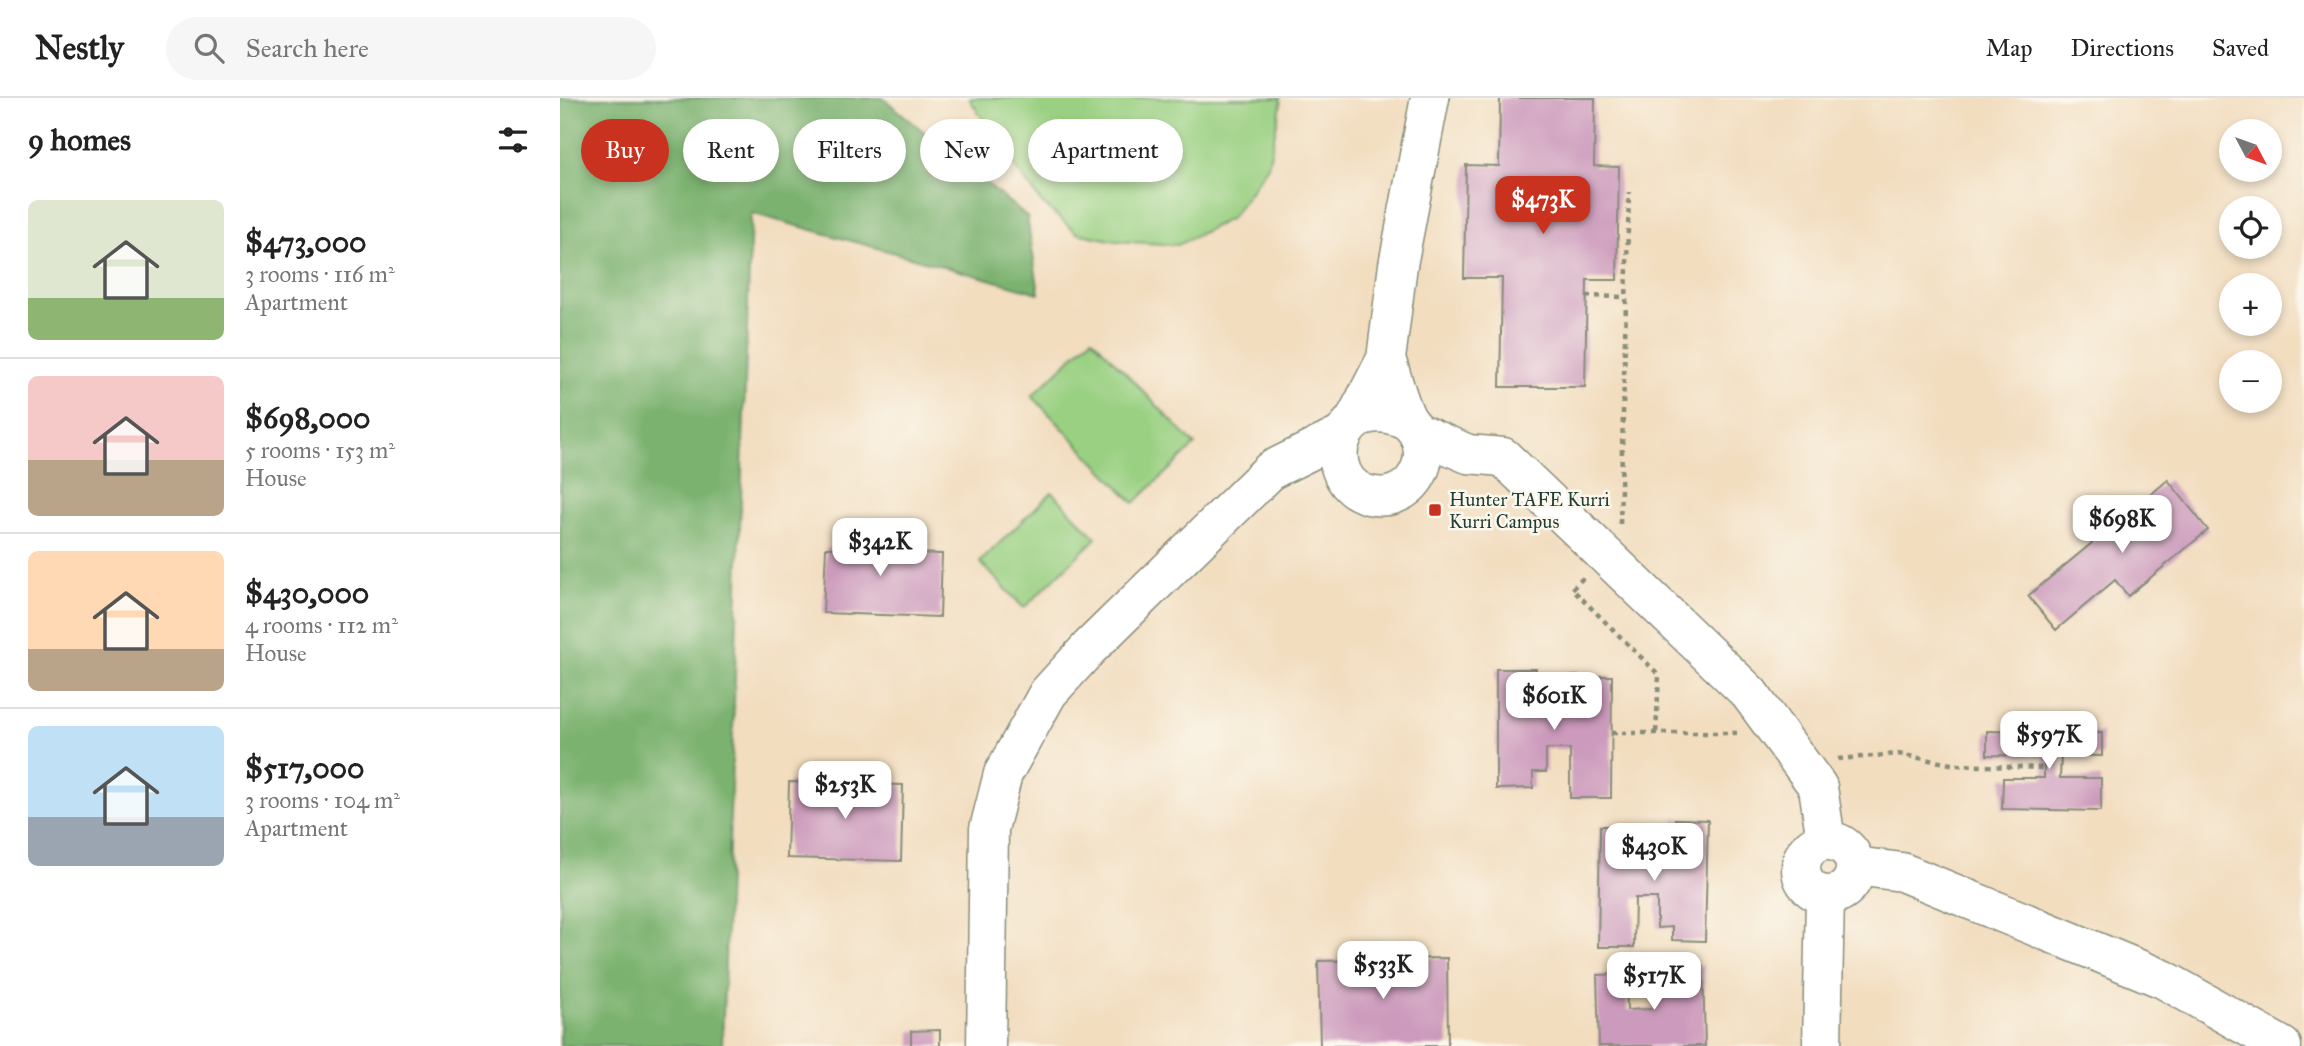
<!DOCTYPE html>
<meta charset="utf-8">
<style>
:root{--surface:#fff;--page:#f6f6f6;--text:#222;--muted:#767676;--line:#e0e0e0;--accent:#c8321e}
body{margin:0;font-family:"IM FELL Great Primer",serif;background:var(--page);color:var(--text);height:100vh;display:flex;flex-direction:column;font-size:26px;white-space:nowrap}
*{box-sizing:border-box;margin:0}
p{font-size:23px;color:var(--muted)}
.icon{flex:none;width:38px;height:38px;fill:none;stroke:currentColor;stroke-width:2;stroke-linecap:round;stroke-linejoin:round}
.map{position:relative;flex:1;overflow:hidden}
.sheet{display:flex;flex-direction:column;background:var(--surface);width:560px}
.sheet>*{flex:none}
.top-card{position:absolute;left:21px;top:21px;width:665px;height:63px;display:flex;gap:14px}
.needle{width:46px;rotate:131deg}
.fabs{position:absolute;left:1659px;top:21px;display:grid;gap:14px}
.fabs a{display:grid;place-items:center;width:63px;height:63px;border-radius:50%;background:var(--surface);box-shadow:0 4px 10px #0003;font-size:35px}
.price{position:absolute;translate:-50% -60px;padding:0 16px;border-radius:14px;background:#fff;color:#222;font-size:23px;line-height:46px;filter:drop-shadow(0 2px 4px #0008)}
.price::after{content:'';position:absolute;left:50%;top:42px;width:21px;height:16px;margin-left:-10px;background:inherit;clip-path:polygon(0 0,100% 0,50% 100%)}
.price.selected{background:var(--accent);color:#fff}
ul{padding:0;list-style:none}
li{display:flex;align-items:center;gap:21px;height:175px;padding:0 28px}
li+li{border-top:2px solid var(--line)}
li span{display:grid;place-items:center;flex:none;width:196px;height:140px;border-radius:10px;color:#555}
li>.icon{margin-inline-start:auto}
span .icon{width:84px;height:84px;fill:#fffc;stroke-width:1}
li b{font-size:30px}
h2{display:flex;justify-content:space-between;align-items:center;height:84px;padding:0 28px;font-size:30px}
.tag{padding:0 24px;border-radius:32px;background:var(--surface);box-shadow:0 4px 10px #0003;font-size:24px;line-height:63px}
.tag.selected{background:var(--accent);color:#fff}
header{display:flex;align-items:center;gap:42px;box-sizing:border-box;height:98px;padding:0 35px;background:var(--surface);border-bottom:2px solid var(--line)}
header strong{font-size:33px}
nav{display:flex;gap:38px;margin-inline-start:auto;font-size:24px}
.search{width:490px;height:63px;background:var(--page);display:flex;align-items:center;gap:18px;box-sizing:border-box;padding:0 24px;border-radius:38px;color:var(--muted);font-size:26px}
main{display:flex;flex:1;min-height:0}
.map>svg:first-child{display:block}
.green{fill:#9ad082;stroke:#5c865b;stroke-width:2}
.forest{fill:#7bb270;stroke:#4d7852;stroke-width:2}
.building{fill:#cc9abc}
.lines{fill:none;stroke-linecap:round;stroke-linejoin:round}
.minor-casing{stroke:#888d7a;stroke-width:41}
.path{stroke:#888d7a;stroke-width:4.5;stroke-dasharray:5 5;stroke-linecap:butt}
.minor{stroke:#fff;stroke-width:38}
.poi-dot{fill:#c8321e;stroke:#fbf7ec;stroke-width:2.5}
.labels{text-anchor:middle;stroke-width:5;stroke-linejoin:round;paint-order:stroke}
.poi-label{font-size:19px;fill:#1f3d34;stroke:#fbf7ec;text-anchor:start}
</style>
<header>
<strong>Nestly</strong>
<div class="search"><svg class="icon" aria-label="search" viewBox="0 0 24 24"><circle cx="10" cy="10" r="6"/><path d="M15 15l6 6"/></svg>Search here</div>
<nav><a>Map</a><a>Directions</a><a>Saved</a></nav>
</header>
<main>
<section class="sheet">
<h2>9 homes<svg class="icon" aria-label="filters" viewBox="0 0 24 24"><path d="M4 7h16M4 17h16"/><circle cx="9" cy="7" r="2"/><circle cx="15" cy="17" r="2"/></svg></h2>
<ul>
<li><span style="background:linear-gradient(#dfe7d0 70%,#8fb573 0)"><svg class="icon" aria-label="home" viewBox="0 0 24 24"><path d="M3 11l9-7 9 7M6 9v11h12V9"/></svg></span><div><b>$473,000</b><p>3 rooms · 116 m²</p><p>Apartment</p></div></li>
<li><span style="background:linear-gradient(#f6c9c9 60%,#b9a48a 0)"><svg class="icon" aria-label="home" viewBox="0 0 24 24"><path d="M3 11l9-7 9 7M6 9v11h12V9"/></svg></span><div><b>$698,000</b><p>5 rooms · 153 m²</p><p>House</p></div></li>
<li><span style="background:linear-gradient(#ffd9b3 70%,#b9a48a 0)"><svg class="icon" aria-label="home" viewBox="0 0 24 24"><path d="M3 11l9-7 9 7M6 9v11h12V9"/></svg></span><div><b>$430,000</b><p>4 rooms · 112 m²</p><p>House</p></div></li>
<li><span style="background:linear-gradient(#bfe0f5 65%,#9aa5b1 0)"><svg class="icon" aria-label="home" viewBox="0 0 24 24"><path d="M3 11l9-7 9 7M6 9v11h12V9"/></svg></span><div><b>$517,000</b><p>3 rooms · 104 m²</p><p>Apartment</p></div></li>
</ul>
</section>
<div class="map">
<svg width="1744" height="948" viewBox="0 0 1744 948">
<rect width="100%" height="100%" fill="#fbf7ec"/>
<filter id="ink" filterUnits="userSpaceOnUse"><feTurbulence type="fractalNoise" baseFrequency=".0143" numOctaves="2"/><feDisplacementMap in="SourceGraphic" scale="14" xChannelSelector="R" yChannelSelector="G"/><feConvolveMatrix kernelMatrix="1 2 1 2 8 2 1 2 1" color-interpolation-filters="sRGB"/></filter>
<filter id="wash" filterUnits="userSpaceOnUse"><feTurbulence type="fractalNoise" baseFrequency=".00686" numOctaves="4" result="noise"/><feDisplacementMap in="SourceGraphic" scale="28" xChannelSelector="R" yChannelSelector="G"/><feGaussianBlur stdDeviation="1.57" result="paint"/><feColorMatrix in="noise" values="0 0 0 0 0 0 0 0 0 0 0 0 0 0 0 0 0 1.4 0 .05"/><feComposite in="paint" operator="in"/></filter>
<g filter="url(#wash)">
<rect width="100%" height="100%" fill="#f2ddbf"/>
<path class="green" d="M 409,0 L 720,0 L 721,6 L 708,68 L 671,120 L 618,147 L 555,143 L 517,135 L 482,105 L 444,54 Z
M 532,240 L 635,347 L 574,405 L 472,298 Z
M 492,394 L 536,440 L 464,510 L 420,464 Z"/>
<path class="forest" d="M 0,0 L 323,0 L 467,119 L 479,195 L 191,115 L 162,948 L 0,948 Z"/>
<g id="blocks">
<path class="building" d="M 940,0 L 1035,0 L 1034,68 L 1059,69 L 1057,182 L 1027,182 L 1025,289 L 940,289 L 942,180 L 904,180 L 906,67 L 939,68 Z
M 1608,382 L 1648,432 L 1568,498 L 1555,482 L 1496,532 L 1468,498 Z
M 282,425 L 317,426 L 316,454 L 382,456 L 380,519 L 263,515 L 266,450 L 282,450 Z
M 936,571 L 976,571 L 976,586 L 989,586 L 989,614 L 1010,615 L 1010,578 L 1052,578 L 1051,700 L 1010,700 L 1010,651 L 986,651 L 986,674 L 973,674 L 973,690 L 936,691 Z
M 1427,633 L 1542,635 L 1542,658 L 1501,657 L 1500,680 L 1541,680 L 1541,713 L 1442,711 L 1443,680 L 1484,680 L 1484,658 L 1427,657 Z
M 229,684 L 343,687 L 341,763 L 227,760 Z
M 1115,721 L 1148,722 L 1145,843 L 1112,842 L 1112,829 L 1097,830 L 1097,800 L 1075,800 L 1074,849 L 1038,849 L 1040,728 L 1073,728 L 1073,764 L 1098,764 L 1098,736 L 1114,737 Z
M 808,844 L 826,844 L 826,861 L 887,860 L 888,948 L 760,948 L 758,863 L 808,862 Z
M 1143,868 L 1145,948 L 1039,948 L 1037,877 L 1066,876 L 1067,912 L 1094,911 L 1093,883 L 1111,882 L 1110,870 Z
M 380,932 L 380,948 L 351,948 L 351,933 Z"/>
</g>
</g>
<g filter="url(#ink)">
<use href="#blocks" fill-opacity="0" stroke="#888d7a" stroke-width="2"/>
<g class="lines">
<g class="minor-casing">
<path id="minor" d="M 826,261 C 833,281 838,303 847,321 C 850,326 854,329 857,334 C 871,357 859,387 835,396 C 827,399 817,399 809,397 C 755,383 776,288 848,323
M 794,323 L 826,261 L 838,167 L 870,0
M 857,334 L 908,356 L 943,359 L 1189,595 L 1258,689 L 1266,743
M1241 770a27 27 0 1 1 54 0a27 27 0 1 1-54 0Z
M 1295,768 L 1342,774 L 1603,881 L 1722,948
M 426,948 L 429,731 L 443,676 L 488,595 L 530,549 L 711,372 L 782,337
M 1262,948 L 1265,797"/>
</g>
<path class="path" d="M 1026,198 L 1064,199
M 1060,426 L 1069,94
M 1023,480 L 1012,491 L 1099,577 L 1096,636
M 1052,635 L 1180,635
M 1278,661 L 1338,656 L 1396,667 L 1484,670"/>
<use href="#minor" class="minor"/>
</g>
</g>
<rect class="poi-dot" x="868" y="405" width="14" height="14" rx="3.5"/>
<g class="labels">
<g class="poi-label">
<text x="889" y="408">Hunter TAFE Kurri<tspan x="889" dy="22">Kurri Campus</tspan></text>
</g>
</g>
</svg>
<div class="fabs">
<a><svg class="needle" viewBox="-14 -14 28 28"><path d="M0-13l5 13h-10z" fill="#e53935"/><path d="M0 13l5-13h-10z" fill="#767676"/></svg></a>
<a><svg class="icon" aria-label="locate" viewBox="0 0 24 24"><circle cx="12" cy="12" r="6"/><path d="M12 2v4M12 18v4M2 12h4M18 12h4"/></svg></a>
<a>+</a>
<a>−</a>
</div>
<b class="price selected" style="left:983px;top:138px">$473K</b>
<b class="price" style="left:1562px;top:457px">$698K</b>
<b class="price" style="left:320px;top:480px">$342K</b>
<b class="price" style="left:994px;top:634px">$601K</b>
<b class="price" style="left:1489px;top:673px">$597K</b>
<b class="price" style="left:285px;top:723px">$253K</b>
<b class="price" style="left:1094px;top:785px">$430K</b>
<b class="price" style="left:823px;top:903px">$533K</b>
<b class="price" style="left:1094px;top:914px">$517K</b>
<div class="top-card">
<a class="tag selected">Buy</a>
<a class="tag">Rent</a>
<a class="tag">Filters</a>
<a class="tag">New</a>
<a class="tag">Apartment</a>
</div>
</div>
</main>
